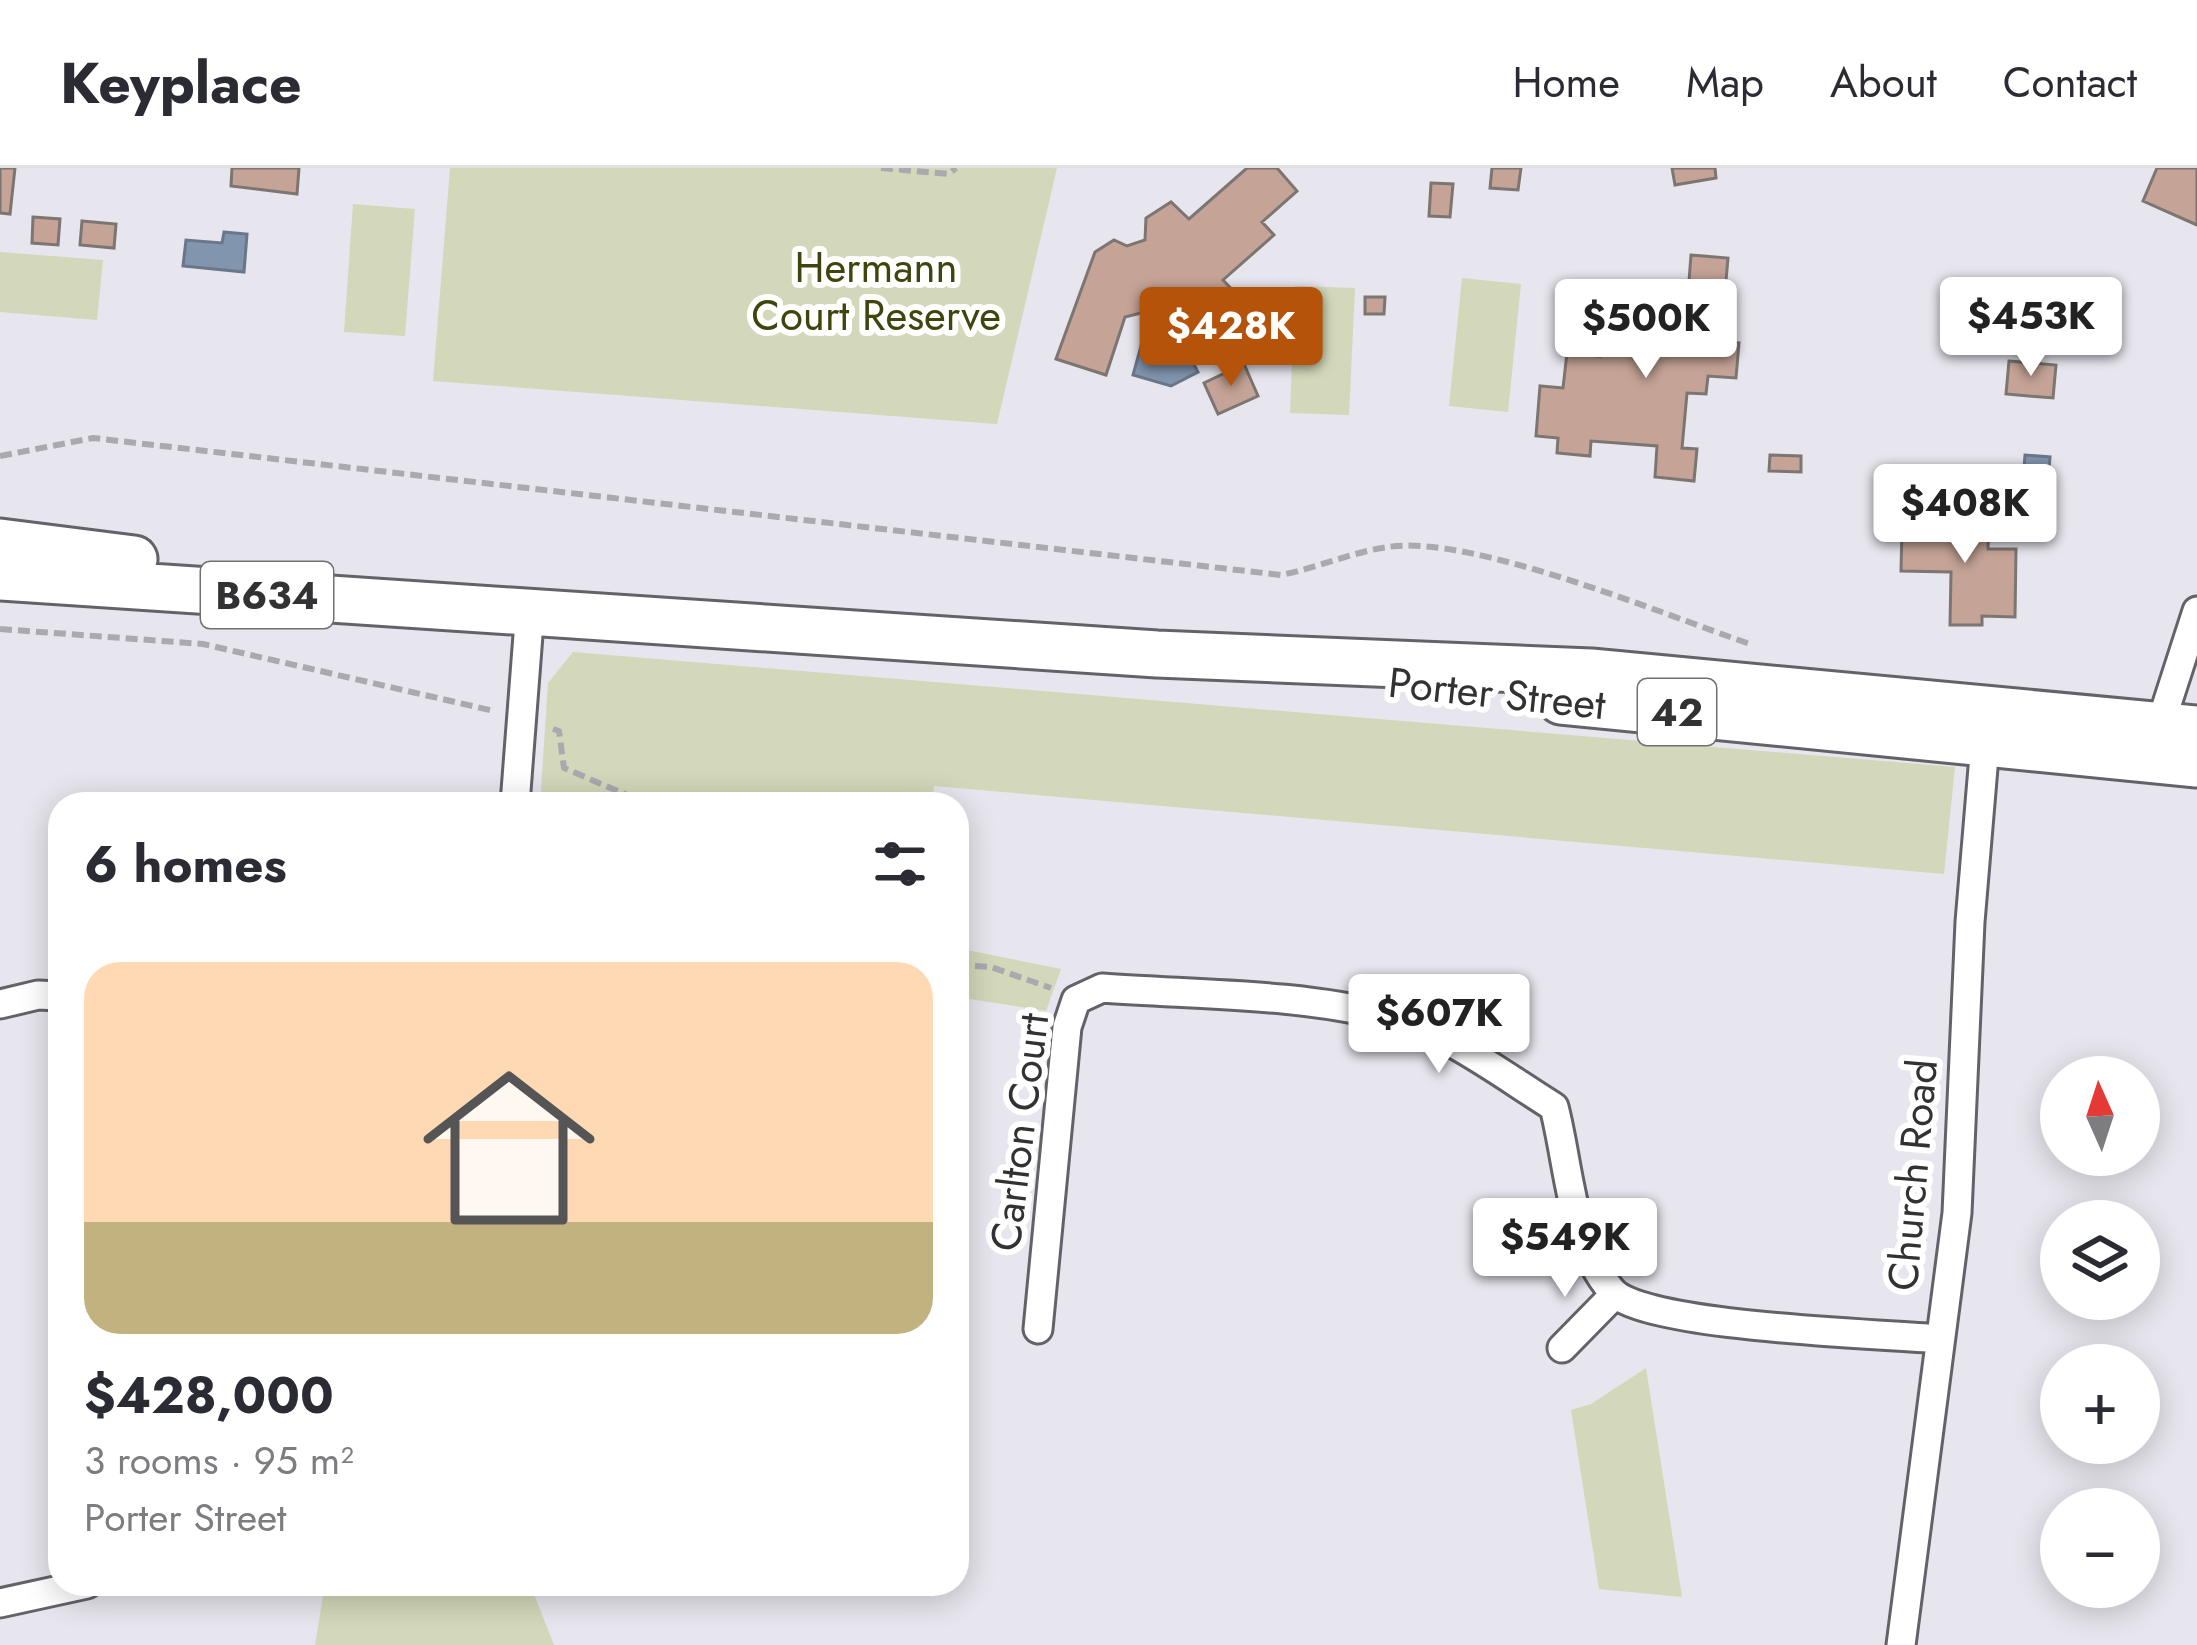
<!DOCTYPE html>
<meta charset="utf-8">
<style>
:root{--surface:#fff;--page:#f7f7f7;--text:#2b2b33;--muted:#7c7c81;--line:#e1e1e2;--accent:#b45309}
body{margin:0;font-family:Jost,sans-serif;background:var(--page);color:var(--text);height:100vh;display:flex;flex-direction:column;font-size:45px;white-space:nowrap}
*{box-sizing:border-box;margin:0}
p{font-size:39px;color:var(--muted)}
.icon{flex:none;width:66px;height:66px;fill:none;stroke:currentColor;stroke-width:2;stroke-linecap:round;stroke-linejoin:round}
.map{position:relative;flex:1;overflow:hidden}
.drawer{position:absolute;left:48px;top:624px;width:921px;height:804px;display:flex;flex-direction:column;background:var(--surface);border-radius:36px;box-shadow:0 6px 30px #0003}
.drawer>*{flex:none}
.needle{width:78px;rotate:357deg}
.buttons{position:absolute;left:2040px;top:888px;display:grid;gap:24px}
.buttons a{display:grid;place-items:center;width:120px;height:120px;border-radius:50%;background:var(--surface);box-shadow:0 6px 30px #0003;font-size:60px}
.price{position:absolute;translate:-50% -102px;padding:0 27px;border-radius:12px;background:#fff;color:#222;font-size:39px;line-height:78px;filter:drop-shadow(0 3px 6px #0008)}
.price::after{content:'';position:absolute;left:50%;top:72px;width:36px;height:27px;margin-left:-18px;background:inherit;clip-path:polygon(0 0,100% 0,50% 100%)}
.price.active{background:var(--accent);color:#fff}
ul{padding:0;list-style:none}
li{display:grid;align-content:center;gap:24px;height:636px;padding:0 36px}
li span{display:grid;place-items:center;height:372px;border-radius:36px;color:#555}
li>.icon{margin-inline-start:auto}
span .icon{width:216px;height:216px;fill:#fffc;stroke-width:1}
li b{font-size:51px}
h2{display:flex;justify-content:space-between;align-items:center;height:144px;padding:0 36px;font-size:51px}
header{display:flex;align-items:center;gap:72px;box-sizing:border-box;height:168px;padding:0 60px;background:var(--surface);border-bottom:3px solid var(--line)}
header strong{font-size:57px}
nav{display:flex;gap:66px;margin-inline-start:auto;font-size:42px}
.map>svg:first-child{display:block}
.green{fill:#d3d8ba}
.water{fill:#8295af;stroke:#6a778a;stroke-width:3}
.building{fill:#c5a396;stroke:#7d7572;stroke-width:3}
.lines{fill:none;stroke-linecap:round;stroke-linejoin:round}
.street-casing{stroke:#636269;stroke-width:33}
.primary-casing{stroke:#636269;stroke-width:51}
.path{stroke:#aba9b0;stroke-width:6;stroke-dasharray:12 6;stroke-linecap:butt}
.street{stroke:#fff;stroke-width:27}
.primary{stroke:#fff;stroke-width:45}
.labels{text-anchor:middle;stroke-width:12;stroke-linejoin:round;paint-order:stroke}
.shield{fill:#fff;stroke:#707072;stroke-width:3}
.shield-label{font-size:39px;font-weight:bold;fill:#323235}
.park-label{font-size:42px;fill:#40450e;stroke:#fff}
.street-label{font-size:42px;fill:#323235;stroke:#fff}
</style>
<header>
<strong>Keyplace</strong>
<nav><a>Home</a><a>Map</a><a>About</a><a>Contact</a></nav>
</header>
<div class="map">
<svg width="2197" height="1477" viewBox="0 0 2197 1477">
<rect width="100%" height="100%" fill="#e7e5ed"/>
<path class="green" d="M 450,0 L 1057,0 L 997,256 L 433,213 Z
M 353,36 L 415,41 L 405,168 L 344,164 Z
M 0,84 L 103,92 L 97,152 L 0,144 Z
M 1462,110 L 1521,116 L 1508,244 L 1449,238 Z
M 1295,118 L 1355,120 L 1349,247 L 1290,245 Z
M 573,484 L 1955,599 L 1944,706 L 934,618 L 932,636 L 540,636 L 548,515 Z
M 957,780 L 1061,801 L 1046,843 L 957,829 Z
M 1646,1200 L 1682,1429 L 1599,1421 L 1571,1242 L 1591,1236 Z
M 325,1416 L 530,1416 L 554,1477 L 315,1477 Z"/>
<path class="water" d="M 224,64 L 247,66 L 244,104 L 183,98 L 186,72 L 222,75 Z
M 1584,114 L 1637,119 L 1633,171 L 1619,170 L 1620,159 L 1607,158 L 1607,148 L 1581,146 Z
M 1141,178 L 1168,187 L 1185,179 L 1198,204 L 1171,218 L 1133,207 Z
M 2025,287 L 2050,289 L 2046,345 L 2021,336 Z"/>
<path class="building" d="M 0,0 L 15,0 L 10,46 L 0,45 Z
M 232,0 L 299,0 L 297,26 L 231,18 Z
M 1247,0 L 1277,0 L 1297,23 L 1262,54 L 1274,67 L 1223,112 L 1242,132 L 1211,159 L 1188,133 L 1125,149 L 1106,207 L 1056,191 L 1095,84 L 1114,72 L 1127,78 L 1145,72 L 1146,50 L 1171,34 L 1189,51 Z
M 1492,0 L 1521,0 L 1518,22 L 1490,20 Z
M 1672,0 L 1715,0 L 1716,10 L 1675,17 Z
M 2157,0 L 2197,0 L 2197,57 L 2143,33 Z
M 1431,15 L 1453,16 L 1450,49 L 1429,48 Z
M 33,49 L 60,51 L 58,77 L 32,75 Z
M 82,53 L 116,56 L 114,80 L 80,77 Z
M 1691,87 L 1728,90 L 1725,124 L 1715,123 L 1711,173 L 1739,175 L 1736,210 L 1708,208 L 1706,226 L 1687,225 L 1682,280 L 1697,281 L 1694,313 L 1655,309 L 1657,278 L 1591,273 L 1590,288 L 1557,285 L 1558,270 L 1536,268 L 1540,218 L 1563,220 L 1567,185 L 1600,188 L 1600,181 L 1652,185 L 1657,124 L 1688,126 Z
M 1365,129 L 1385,129 L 1384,146 L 1365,146 Z
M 2009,193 L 2056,197 L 2053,230 L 2006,226 Z
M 1244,196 L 1258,228 L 1218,246 L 1204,215 Z
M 1770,287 L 1801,288 L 1801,304 L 1769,303 Z
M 1942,341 L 1960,341 L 1960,348 L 1989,349 L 1988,381 L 2016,381 L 2015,449 L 1982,448 L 1982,457 L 1950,457 L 1951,404 L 1901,403 L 1902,361 L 1942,362 Z"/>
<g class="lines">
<g class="street-casing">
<path id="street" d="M 2156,570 L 2197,443
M 515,636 L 530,441
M 0,836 L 38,827 L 60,828
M 1038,1161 L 1067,859 L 1076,832 L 1102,820 C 1196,827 1298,825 1390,849 C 1447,864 1504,908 1554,939 C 1569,996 1571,1077 1612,1123 C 1643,1159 1882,1166 1940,1171
M 1562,1180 L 1614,1127
M 0,1435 L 87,1416
M 1901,1477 L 1957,1045 L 1970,754 L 1986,564"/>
</g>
<g class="primary-casing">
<path id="primary" d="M 0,374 L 134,391
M 0,409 L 1157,486 L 1591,504 L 2197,561
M 1561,533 L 2197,596"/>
</g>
<path class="path" d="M 881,0 L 949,6 L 956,0
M 0,288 L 93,270 L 1281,407 C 1317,400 1352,384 1388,379 C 1471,366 1665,447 1750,476
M 0,461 L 203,476 L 494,543
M 553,561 L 559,563 L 564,600 L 648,636
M 957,797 L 991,799 L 1051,820"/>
<use href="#street" class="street"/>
<use href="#primary" class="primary"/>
</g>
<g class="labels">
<g class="shield">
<rect x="201" y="394" width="132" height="66" rx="9"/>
<rect x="1638" y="511" width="78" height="66" rx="9"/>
</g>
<g class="shield-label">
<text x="267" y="441">B634</text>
<text x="1677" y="558">42</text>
</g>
<g class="park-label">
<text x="876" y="114">Hermann<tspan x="876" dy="48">Court Reserve</tspan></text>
</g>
<g class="street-label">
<text transform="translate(1497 525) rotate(6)" y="15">Porter Street</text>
<text transform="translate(1019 964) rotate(-83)" y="15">Carlton Court</text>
<text transform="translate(1912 1007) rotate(-85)" y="15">Church Road</text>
</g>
</g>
</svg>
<div class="buttons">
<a><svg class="needle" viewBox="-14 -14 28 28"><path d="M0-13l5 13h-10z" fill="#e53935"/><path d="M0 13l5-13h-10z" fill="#7c7c81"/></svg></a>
<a><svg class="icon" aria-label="layers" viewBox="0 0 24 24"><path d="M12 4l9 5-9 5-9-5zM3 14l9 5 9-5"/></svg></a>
<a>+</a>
<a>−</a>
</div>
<b class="price" style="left:2031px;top:211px">$453K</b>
<b class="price" style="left:1646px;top:213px">$500K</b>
<b class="price active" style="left:1231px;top:221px">$428K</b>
<b class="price" style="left:1965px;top:398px">$408K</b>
<b class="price" style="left:1439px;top:908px">$607K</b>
<b class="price" style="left:1565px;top:1132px">$549K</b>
<section class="drawer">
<h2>6 homes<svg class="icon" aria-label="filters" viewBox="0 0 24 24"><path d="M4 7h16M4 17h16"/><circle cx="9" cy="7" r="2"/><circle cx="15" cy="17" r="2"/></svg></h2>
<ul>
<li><span style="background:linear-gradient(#ffd9b3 70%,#c2b280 0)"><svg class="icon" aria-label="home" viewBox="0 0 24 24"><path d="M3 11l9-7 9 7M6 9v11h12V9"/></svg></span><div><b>$428,000</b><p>3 rooms · 95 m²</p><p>Porter Street</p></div></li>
</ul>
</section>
</div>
